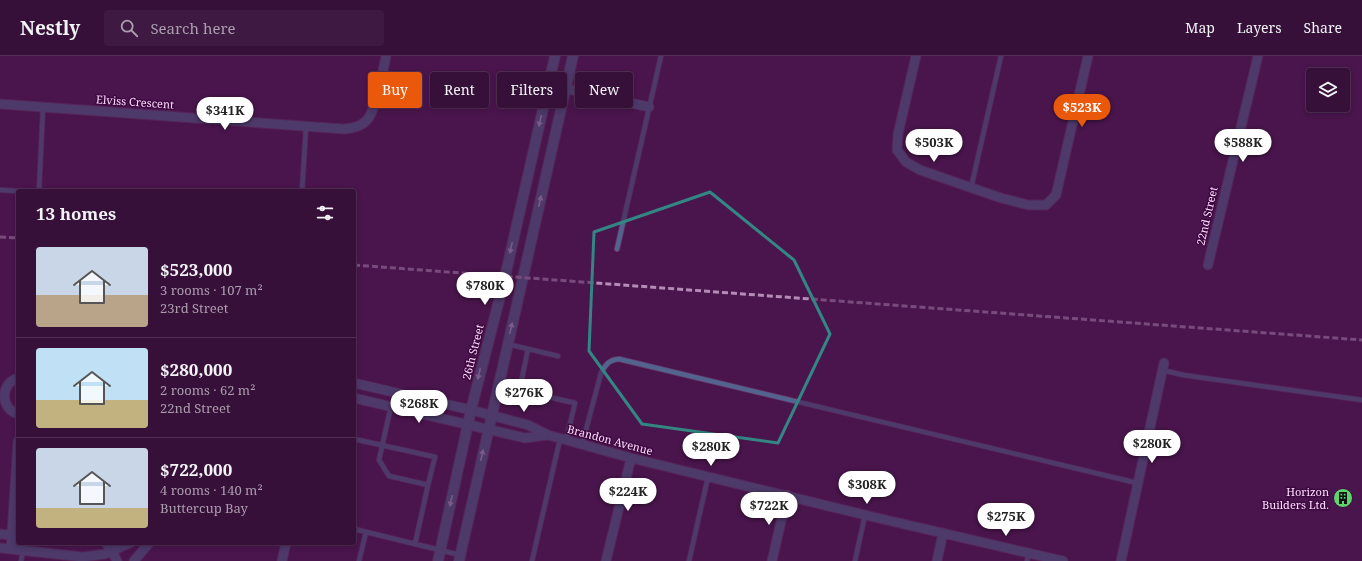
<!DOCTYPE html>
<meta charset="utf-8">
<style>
:root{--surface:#371039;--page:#3e1941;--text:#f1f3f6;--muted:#aa9dae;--line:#513053;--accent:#ea580c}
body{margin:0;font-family:"Noto Serif",serif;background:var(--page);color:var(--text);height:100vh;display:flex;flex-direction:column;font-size:15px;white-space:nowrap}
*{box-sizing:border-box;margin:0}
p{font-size:13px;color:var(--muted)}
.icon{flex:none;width:22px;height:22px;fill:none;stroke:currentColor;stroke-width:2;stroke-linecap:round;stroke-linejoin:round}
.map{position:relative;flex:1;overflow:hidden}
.side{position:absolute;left:16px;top:133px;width:340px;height:356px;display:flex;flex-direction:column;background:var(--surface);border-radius:4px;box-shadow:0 2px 6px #0003,0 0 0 1px var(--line)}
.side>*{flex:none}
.banner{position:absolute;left:368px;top:16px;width:380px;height:36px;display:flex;gap:8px}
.buttons{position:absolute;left:1306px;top:12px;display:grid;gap:8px}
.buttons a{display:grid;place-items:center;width:44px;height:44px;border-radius:4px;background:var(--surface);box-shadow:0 2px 6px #0003,0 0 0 1px var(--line);font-size:20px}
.price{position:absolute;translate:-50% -34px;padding:0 9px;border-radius:14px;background:#fff;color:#222;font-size:13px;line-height:26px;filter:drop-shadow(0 1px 2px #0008)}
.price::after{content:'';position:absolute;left:50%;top:24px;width:12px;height:9px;margin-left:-6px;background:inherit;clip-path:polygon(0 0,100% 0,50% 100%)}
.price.selected{background:var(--accent);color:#fff}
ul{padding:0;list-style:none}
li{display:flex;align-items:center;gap:12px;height:100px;padding:0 20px}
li+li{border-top:1px solid var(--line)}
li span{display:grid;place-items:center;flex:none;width:112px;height:80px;border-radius:4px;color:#555}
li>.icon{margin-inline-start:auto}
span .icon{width:48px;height:48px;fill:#fffc;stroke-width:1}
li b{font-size:17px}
h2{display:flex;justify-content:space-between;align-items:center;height:48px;padding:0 20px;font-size:17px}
.chip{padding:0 14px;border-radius:4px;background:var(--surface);box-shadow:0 2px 6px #0003,0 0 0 1px var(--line);font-size:14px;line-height:36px}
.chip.selected{background:var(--accent);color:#fff}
header{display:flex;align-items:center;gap:24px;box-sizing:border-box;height:56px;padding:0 20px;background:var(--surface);border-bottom:1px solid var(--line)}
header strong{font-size:19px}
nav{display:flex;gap:22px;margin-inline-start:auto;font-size:14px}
.search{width:280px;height:36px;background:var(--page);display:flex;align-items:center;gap:10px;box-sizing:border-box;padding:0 14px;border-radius:4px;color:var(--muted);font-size:15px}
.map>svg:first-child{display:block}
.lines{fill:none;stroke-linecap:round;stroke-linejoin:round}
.service-casing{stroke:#663568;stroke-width:6}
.minor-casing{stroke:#663568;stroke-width:11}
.tertiary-casing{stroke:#663568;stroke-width:12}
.service{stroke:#52648e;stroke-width:4.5}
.minor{stroke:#52648e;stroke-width:9}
.tertiary{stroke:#52648e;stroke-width:10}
.rail{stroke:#b48cb5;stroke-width:3;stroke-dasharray:6 3;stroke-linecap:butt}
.oneway{fill:#b9add1}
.marked{fill:none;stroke:#338684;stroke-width:3;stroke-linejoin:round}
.labels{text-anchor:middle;stroke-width:3;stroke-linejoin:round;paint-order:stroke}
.street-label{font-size:11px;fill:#fedefe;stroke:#3e0941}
.poi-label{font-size:11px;fill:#fedefe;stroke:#3e0941;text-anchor:end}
</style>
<header>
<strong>Nestly</strong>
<div class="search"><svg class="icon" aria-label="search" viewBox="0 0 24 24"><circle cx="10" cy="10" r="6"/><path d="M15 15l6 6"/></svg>Search here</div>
<nav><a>Map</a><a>Layers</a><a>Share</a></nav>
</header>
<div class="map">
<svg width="1362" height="505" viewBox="0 0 1362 505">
<rect width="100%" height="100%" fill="#49154c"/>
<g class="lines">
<g class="service-casing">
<path id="service" d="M 971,132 L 1001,0
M 0,134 L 18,135
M 39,135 L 43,51
M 302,135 L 306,71
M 617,193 L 661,0
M 507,288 L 558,300
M 528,293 L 521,327 L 531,337 L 575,347 L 566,385
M 1162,314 L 1183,319 L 1362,344
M 391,350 L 379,404 L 389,420 L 428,429 L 415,488
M 354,383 L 435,401 L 428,429
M 582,389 L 601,317 C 606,308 609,304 619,303 L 1137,427
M 354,473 L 460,499
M 21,505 L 23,495
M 359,505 L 366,476
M 532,505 L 560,383
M 689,505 L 708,421
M 855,505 L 865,459
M 1027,505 L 1029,497"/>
</g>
<g class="minor-casing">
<path id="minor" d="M 916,0 L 898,78 L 897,94 L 906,106 L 920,114 L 1001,142 L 1028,149 L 1046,149 L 1056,139 L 1088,0
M 549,29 L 649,51
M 0,48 L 344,73 C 352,72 360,71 366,65 C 376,56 383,14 386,0
M 1208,209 L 1258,0
M 18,322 C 0,327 0,353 18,358
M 354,327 L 471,354 L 528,369 L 548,379 L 631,402 L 865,459 L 1063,505
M 354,342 L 525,382 L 548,379
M 0,478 L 17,480
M 106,487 L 112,495 L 117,505
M 0,492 L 83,501 L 105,498 L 130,487
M 11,493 L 18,385
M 134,505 L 149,487
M 282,505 L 286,487
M 606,505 L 631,402
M 772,505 L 787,439
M 937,505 L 943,477
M 1121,505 L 1164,307"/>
</g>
<g class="tertiary-casing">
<path id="tertiary" d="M 438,505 L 471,354 L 505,221 L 555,0
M 459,505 L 573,0"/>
</g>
<use href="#service" class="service"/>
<use href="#minor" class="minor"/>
<use href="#tertiary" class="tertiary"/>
<path class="rail" d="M 0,181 L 18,182
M 354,209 L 1362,284"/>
</g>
<defs><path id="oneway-solid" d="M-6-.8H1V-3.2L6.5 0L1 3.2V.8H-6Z"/></defs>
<g class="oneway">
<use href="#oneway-solid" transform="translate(540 65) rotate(103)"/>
<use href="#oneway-solid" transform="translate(540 145) rotate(-77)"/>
<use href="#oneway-solid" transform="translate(511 192) rotate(102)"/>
<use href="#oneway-solid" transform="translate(511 272) rotate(-77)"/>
<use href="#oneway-solid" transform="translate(479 318) rotate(103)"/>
<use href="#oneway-solid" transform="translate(482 399) rotate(-78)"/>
<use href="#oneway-solid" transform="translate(451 445) rotate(102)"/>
</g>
<path d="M0 0H1362V505H0ZM 710,136 L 794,204 L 830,278 L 778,387 L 642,368 L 589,295 L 594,176 Z" fill="#49154c" fill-opacity=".55" fill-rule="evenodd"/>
<path class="marked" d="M 710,136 L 794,204 L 830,278 L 778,387 L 642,368 L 589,295 L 594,176 Z"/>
<defs>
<g id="building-disc" transform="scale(1)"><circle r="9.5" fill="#5ed56c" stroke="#3e0941"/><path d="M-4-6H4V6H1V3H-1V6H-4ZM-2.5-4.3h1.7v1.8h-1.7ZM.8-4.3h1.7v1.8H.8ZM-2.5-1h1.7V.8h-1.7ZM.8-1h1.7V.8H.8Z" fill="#111"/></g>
</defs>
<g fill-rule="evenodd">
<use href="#building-disc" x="1343" y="442"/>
</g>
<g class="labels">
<g class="street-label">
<text transform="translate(135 46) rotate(4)" y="4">Elviss Crescent</text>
<text transform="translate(1207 160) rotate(-77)" y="4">22nd Street</text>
<text transform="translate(473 296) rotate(-76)" y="4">26th Street</text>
<text transform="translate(610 384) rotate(15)" y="4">Brandon Avenue</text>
</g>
<g class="poi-label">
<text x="1329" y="440">Horizon<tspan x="1329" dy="13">Builders Ltd.</tspan></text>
</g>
</g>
</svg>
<div class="buttons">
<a><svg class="icon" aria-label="layers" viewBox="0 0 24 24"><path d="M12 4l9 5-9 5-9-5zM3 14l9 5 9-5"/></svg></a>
</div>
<b class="price selected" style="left:1082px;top:72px">$523K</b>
<b class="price" style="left:225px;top:75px">$341K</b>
<b class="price" style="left:934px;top:107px">$503K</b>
<b class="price" style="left:1243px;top:107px">$588K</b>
<b class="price" style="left:485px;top:250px">$780K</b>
<b class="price" style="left:524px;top:357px">$276K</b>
<b class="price" style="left:419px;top:368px">$268K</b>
<b class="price" style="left:1152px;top:408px">$280K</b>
<b class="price" style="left:711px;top:411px">$280K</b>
<b class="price" style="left:867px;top:449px">$308K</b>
<b class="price" style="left:628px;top:456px">$224K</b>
<b class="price" style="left:769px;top:470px">$722K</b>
<b class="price" style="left:1006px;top:481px">$275K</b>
<div class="banner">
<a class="chip selected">Buy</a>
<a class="chip">Rent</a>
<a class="chip">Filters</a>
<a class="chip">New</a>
</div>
<section class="side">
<h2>13 homes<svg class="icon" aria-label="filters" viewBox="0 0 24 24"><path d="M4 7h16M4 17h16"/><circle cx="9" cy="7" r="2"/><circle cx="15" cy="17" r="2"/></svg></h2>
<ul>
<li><span style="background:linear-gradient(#c9d6e8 60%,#b9a48a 0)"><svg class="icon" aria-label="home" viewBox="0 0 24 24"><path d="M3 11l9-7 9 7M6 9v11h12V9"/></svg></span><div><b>$523,000</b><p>3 rooms · 107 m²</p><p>23rd Street</p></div></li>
<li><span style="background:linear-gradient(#bfe0f5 65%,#c2b280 0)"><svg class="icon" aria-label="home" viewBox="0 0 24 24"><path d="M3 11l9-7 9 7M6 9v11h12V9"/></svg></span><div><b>$280,000</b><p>2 rooms · 62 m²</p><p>22nd Street</p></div></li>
<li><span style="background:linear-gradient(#c9d6e8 75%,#c2b280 0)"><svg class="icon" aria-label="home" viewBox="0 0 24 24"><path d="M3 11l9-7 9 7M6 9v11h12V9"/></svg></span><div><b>$722,000</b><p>4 rooms · 140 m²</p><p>Buttercup Bay</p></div></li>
</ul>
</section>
</div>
